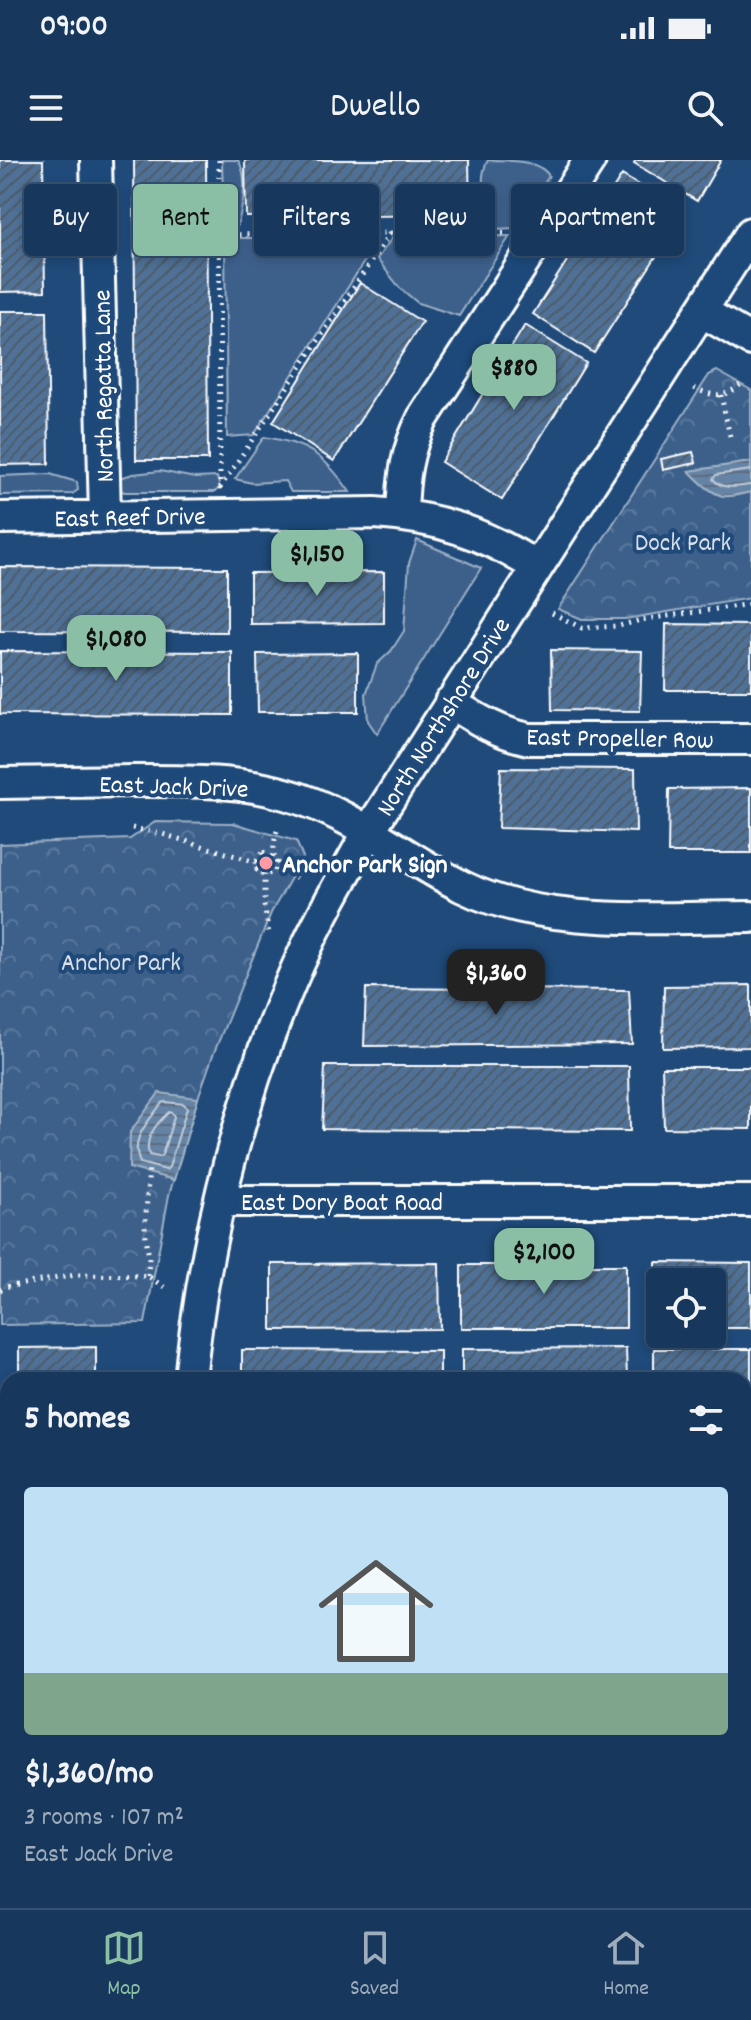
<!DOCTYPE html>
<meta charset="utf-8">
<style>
:root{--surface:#17385c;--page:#244365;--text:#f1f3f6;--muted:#9eacbb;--line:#365272;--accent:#8abfa5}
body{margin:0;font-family:Dekko,sans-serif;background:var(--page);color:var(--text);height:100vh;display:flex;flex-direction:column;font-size:30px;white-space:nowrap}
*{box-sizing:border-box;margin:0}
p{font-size:26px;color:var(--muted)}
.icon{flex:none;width:44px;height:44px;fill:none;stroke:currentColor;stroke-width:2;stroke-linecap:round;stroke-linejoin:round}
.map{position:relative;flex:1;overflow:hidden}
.panel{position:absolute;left:0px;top:1212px;width:752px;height:536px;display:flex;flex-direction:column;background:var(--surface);border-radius:24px 24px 0 0;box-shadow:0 4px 12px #0003,0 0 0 2px var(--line)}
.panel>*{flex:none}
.top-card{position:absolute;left:24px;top:24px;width:704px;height:72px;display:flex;gap:16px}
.controls{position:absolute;left:646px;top:1108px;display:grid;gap:16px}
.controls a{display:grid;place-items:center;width:80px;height:80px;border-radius:8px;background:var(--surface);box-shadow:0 4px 12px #0003,0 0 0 2px var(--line);font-size:40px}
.price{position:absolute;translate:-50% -68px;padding:0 18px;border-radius:16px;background:var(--accent);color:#111;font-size:26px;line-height:52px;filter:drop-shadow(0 2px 4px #0008)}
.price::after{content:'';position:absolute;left:50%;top:48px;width:24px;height:18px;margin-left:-12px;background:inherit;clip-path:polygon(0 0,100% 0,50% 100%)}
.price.current{background:#222;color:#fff}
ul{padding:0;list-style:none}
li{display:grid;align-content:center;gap:16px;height:424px;padding:0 24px}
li+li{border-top:2px solid var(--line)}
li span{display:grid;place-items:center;height:248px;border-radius:8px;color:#555}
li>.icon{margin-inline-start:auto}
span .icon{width:144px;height:144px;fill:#fffc;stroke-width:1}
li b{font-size:34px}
h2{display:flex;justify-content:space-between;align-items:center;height:96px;padding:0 24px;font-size:34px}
.pill{padding:0 28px;border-radius:8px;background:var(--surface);box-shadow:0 4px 12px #0003,0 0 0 2px var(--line);font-size:28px;line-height:72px}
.pill.current{background:var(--accent);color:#111}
.status{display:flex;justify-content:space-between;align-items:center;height:56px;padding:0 40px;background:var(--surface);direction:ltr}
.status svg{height:22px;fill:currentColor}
header{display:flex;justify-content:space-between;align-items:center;height:104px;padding:0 24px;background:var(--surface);font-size:36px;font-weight:600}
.tabs{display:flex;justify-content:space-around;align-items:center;height:112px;border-top:2px solid var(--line);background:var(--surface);font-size:22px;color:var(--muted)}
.tabs a{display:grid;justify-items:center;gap:4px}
.tabs .current{color:var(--accent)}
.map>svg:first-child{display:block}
.grass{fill:#3c618b;stroke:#9eb0c5;stroke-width:2}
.park{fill:url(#park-crowns);stroke:#9eb0c5;stroke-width:2}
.garden{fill:url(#garden-dots);stroke:#9eb0c5;stroke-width:2}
.water{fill:url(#water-rules);stroke:#a3b5c8;stroke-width:2}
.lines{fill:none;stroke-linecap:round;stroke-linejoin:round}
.shore{stroke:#c1cddb;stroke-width:2}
.building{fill:url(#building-hatch);stroke:#fff;stroke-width:2}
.minor-casing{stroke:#fff;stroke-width:36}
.path{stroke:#fff;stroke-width:5;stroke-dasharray:2 6;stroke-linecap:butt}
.minor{stroke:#1f4a7a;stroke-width:30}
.poi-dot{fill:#ff9aa2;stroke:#1f4a7a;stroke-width:3}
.labels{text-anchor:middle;stroke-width:8;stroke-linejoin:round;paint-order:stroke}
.street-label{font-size:26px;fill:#fff;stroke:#1f4a7a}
.park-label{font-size:26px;fill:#d8dfe8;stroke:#1f4a7a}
.poi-label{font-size:26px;font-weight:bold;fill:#fff;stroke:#1f4a7a;text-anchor:start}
</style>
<div class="status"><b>09:00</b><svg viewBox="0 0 49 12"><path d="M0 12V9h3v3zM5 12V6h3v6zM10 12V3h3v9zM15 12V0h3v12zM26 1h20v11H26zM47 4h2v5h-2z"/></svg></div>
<header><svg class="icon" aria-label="menu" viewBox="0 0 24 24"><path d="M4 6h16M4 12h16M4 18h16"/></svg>Dwello<svg class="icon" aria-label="search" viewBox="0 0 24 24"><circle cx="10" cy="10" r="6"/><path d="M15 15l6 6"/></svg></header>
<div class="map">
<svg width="751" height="1748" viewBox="0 0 751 1748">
<defs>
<pattern id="park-crowns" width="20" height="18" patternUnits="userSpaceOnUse" patternTransform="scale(2)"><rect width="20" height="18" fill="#3c618b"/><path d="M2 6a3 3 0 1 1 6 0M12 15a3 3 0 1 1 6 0" fill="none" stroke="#59799c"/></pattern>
<pattern id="garden-dots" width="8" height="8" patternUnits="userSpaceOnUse" patternTransform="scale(2)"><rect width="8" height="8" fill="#3c618b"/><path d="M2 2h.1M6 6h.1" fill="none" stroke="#59799c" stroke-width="1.8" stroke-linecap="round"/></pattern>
<pattern id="water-rules" width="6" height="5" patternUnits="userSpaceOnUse" patternTransform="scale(2)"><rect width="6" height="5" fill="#6583a4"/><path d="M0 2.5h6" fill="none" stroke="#5b6d81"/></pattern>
<pattern id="building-hatch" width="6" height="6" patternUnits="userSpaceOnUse" patternTransform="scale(2)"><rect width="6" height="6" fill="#507197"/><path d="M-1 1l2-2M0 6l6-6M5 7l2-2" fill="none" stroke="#4e5b6a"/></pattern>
</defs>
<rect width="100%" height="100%" fill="#1f4a7a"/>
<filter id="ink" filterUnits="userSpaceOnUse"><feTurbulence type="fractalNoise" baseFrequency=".0125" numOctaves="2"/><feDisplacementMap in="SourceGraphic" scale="16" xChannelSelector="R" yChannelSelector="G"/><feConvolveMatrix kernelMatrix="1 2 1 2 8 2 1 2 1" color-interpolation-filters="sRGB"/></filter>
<g filter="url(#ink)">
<path class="grass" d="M 222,0 L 238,0 C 250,19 242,50 236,70 L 224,70 Z
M 488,0 C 508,0 540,0 549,16 L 516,68 L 494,69 C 487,47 476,21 488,0 Z
M 510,76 L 459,156 L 418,143 L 400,128 L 377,99 L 392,78 Z
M 225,78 L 356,78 L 369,94 L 254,275 L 227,277 Z
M 264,277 C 308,283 325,296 350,332 L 291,332 L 285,321 L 252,323 L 235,319 Z
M 160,311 L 195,318 L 217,317 L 220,328 L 214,332 L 125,332 L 118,330 L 116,319 L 133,314 Z
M 50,314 L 77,322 L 78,330 L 72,334 L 0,335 L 0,316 Z
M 417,380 L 481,408 L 377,574 L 368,561 L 366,534 L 377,504 L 391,491 L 404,471 L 409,403 Z
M 0,1708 L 8,1708 L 8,1739 L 0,1739 Z"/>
<path class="park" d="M 717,211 L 751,230 L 751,438 L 625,459 L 582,459 L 558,449 L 709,215 Z
M 155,662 L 233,663 L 296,681 L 303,697 L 271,753 L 213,895 L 198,938 L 169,1035 L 145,1163 L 0,1165 L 0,684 L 130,679 Z
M 278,1740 L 551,1740 L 548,1748 L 270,1748 Z"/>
<path class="garden" d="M 0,1739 L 115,1740 L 123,1748 L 65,1748 L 60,1744 L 0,1744 Z"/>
<path class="water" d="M 751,302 L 751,332 C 743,334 731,337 723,336 C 710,333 698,320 689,311 Z
M 159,933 L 198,938 L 174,1020 L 129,1008 L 130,972 Z"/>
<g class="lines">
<path class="shore" d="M 751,310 L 716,315 L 713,319 C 723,331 737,326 751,325
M 165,942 L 184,944 L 187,948 L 169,1007 L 166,1010 L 140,1003 C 129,979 148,962 162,943 Z
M 169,952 L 173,954 L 174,957 L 162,995 L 159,997 L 149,995 C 144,978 156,964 169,952 Z"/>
</g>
<path class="building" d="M 0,0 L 43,0 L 45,131 L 0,132 Z
M 134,0 L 206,0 L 208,300 L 136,300 Z
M 245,0 L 469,0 L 470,55 L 246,57 Z
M 636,0 L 721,0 L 697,41 L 634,3 Z
M 622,15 L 684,53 L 594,193 L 533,154 Z
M 360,123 L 422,162 L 334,301 L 273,262 Z
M 0,151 L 47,151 L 49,304 L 0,305 Z
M 525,165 L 586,203 L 502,340 L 441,302 Z
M 693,292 L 696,303 L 663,310 L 661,299 Z
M 0,407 L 227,408 L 227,472 L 0,471 Z
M 384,412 L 384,463 L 250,464 L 250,413 Z
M 666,464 L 751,465 L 751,530 L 665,530 Z
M 551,490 L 642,491 L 640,551 L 552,550 Z
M 0,491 L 232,492 L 232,555 L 0,554 Z
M 358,493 L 358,552 L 258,552 L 257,494 Z
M 501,608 L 635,609 L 636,672 L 498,668 Z
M 751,628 L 751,693 L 668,693 L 669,629 Z
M 751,825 L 751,887 L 663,888 L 664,826 Z
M 366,828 L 629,830 L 632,884 L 364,886 Z
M 325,906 L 629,906 L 630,971 L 322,969 Z
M 662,907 L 751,907 L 751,969 L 664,968 Z
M 656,1102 L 751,1103 L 751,1168 L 712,1168 L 712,1122 L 660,1122 L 660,1167 L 655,1167 Z
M 439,1103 L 440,1169 L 272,1170 L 272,1104 Z
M 461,1105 L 626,1105 L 626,1168 L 461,1168 Z
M 96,1187 L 96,1220 L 19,1220 L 19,1188 Z
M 626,1188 L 627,1220 L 462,1220 L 462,1189 Z
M 654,1189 L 751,1189 L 751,1255 L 744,1255 L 744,1220 L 654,1220 Z
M 242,1190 L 440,1191 L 440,1220 L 242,1220 Z
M 744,1383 L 751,1383 L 751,1442 L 744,1442 Z
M 751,1533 L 751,1598 L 744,1598 L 744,1534 Z
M 744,1725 L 751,1725 L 751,1748 L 645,1748 L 645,1740 L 744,1740 Z
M 0,1744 L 60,1744 L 65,1748 L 0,1748 Z"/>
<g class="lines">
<g class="minor-casing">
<path id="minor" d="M 96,0 L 105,356
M 701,151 L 751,180
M 402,355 C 403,318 406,291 423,258 L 590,0
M 0,358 L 375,353 C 437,357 484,373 537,407
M 450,542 C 476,559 499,573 529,579 L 751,579
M 0,623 C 45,622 89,622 134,621 C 185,621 236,620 285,634 C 351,652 403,697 463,727 C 547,768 659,757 751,757
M 221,1041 L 751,1041
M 190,1220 C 204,1075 245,916 308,784 C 326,746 348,708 369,671 L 751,73
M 744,1323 L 751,1323
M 744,1488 L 751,1488
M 744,1668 L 751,1668
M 0,1671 L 8,1671
M 164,1740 C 184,1748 210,1748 230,1740"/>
</g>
<path class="path" d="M 219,0 L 220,328 L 390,73 L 220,75
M 390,73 L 509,73
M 694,228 C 716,238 727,238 744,221
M 721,235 L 731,281
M 552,453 L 582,468 L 619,466 L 641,460 L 751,444
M 132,668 L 162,674 L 256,702 L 257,710 L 264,715 L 264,745 L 269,774
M 277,671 C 270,697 274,703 296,718
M 263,692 L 274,698 L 276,703 L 275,712 L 264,715 L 257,710 L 256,702 Z
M 148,1116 L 149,1098 L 145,1070 L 149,1006
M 0,1130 L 5,1127 L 76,1115 L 148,1116 L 164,1127
M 318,1740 L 319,1748
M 558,1740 L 561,1740
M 426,1748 L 432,1744 L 452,1740
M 516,1748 L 524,1740"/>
<use href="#minor" class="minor"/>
</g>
</g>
<circle class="poi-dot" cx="266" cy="703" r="8"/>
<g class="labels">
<g class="street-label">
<text transform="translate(102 226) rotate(-91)" y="9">North Regatta Lane</text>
<text transform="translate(130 356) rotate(-1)" y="9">East Reef Drive</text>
<text transform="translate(442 556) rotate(-58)" y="9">North Northshore Drive</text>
<text transform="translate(620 577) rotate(1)" y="9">East Propeller Row</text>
<text transform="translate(174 625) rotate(2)" y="9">East Jack Drive</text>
<text x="342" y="1050">East Dory Boat Road</text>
</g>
<g class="park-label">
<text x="683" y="390">Dock Park</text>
<text x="121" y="810">Anchor Park</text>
</g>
<g class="poi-label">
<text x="282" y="712">Anchor Park Sign</text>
</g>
</g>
</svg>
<div class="controls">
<a><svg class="icon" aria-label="locate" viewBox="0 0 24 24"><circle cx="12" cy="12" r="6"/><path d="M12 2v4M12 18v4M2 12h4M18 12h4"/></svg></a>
</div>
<b class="price" style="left:514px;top:252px">$880</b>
<b class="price" style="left:317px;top:438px">$1,150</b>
<b class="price" style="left:116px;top:523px">$1,080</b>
<b class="price current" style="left:496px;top:857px">$1,360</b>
<b class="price" style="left:544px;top:1136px">$2,100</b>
<div class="top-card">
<a class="pill">Buy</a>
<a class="pill current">Rent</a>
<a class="pill">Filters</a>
<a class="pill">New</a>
<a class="pill">Apartment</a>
</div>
<section class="panel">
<h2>5 homes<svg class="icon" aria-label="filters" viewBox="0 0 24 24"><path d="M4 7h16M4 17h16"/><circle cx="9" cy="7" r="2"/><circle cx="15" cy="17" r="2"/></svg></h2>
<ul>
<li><span style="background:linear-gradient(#bfe0f5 75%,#7fa58c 0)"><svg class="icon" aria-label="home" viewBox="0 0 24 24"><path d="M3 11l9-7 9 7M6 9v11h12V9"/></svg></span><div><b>$1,360/mo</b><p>3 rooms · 107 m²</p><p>East Jack Drive</p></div></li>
</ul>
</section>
</div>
<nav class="tabs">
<a class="current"><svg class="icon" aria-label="map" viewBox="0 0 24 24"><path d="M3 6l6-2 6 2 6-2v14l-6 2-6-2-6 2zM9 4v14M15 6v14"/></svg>Map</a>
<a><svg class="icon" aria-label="saved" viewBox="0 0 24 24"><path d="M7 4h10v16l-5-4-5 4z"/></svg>Saved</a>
<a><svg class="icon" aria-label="home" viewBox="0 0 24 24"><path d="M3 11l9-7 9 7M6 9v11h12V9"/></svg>Home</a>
</nav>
